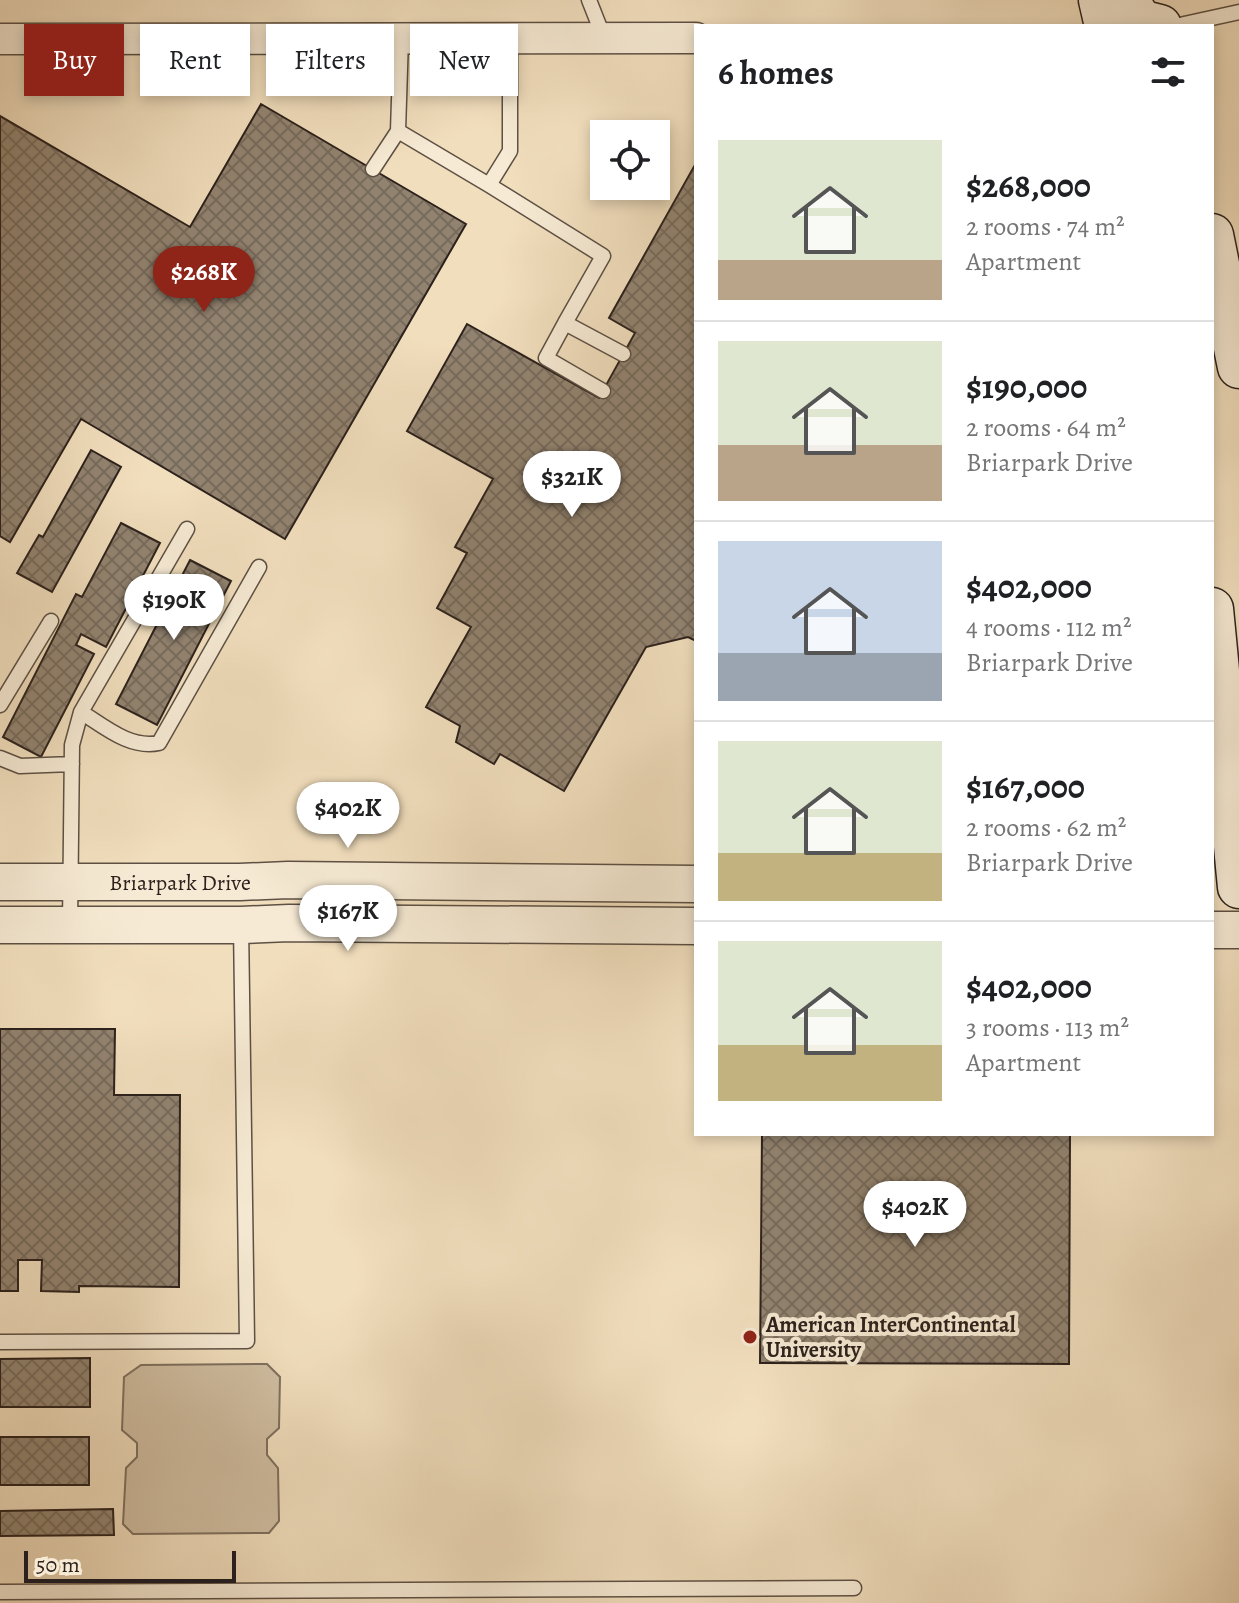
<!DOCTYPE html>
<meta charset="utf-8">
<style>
:root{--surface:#fff;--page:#f2f2f2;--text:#202124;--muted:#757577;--line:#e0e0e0;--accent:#8f2418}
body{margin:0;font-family:Alegreya,serif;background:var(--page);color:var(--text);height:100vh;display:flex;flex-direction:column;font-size:30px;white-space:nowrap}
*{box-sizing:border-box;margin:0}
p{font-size:26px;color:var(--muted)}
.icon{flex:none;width:44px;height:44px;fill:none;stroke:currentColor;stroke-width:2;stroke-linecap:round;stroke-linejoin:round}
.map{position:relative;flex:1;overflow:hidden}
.sheet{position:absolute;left:694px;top:24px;width:520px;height:1112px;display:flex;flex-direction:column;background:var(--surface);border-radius:0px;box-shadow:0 4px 12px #0003}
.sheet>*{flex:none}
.top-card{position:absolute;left:24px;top:24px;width:550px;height:72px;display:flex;gap:16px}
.tools{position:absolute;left:590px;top:120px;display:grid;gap:16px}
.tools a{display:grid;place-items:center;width:80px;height:80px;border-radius:0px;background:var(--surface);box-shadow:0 4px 12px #0003;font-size:40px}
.scale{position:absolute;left:24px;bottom:20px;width:212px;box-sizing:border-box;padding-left:8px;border:4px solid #2c211c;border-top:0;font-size:22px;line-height:28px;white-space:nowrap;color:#2c211c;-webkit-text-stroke:6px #f6ead4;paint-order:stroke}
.price{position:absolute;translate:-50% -68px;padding:0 18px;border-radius:28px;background:#fff;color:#222;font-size:26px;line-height:52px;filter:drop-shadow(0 2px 4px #0008)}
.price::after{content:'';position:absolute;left:50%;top:48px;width:24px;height:18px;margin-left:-12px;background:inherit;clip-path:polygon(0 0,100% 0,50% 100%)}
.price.selected{background:var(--accent);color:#fff}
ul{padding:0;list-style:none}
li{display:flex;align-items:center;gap:24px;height:200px;padding:0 24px}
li+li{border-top:2px solid var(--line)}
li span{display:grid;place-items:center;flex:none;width:224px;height:160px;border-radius:0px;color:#555}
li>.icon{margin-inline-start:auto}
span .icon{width:96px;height:96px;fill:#fffc;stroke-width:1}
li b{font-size:34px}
h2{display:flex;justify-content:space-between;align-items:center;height:96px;padding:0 24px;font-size:34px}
.tag{padding:0 28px;border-radius:0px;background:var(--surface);box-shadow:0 4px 12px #0003;font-size:28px;line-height:72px}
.tag.selected{background:var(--accent);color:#fff}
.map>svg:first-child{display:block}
.pitch{fill:#d0bea2;stroke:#7e705f;stroke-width:2}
.building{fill:url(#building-cross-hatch);stroke:#2c211c;stroke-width:2}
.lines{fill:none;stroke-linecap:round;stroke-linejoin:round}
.service-casing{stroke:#5d5044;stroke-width:17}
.minor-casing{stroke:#5d5044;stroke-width:33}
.tertiary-casing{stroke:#5d5044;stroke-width:39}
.secondary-casing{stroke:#2c211c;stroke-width:45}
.service{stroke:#f6ead4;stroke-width:14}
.minor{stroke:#f6ead4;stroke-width:30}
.tertiary{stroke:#f6ead4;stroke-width:36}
.secondary{stroke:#f6ead4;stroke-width:42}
.poi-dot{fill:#8f2418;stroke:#f6ead4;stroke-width:3}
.labels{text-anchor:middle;stroke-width:8;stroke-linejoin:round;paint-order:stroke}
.street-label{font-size:22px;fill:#2c211c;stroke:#f6ead4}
.poi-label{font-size:22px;font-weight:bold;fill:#2c211c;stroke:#f6ead4;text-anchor:start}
</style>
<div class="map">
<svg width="1239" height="1603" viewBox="0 0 1239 1603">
<defs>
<pattern id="building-cross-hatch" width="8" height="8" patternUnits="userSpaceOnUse" patternTransform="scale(2)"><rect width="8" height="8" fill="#928370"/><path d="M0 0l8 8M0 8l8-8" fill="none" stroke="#776b5b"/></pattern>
</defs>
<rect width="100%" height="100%" fill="#f1debd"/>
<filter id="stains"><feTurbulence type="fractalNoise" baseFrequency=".0025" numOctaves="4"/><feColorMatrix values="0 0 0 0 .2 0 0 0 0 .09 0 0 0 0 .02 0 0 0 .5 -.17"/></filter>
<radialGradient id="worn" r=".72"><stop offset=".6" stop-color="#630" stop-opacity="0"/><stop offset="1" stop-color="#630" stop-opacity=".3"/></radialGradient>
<path class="pitch" d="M 267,1364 L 280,1377 L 279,1428 L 267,1439 L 267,1455 L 278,1468 L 279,1521 L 269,1533 L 133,1534 L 123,1524 L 126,1468 L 137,1457 L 137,1443 L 122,1430 L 124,1377 L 141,1365 Z"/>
<path class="building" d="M 261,104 L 466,224 L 285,539 L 81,419 L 10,542 L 0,536 L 0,116 L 190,227 Z
M 696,163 L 696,641 L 688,637 L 646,647 L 564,791 L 500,754 L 494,764 L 456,742 L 460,726 L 426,707 L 471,627 L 437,608 L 467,553 L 455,547 L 493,479 L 407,431 L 467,324 L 599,398 L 635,333 L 609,318 Z
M 91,450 L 121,467 L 52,592 L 17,573 L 39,535 L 43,537 Z
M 121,523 L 160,543 L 106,647 L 81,634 L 76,645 L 94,654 L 41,757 L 3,737 L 76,594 L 82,597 Z
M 190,560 L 231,581 L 157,725 L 116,704 Z
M 0,1029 L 115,1029 L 114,1095 L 180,1095 L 179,1287 L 79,1286 L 79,1292 L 41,1291 L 42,1260 L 18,1260 L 18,1291 L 0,1291 Z
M 762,1134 L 1070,1134 L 1069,1364 L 760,1363 Z
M 90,1358 L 90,1407 L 0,1407 L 0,1359 Z
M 0,1437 L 89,1437 L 89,1485 L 0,1485 Z
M 113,1509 L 114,1535 L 0,1536 L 0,1511 Z"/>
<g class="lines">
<g class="service-casing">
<path id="service" d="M 589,0 L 604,38
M 1175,26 L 1239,12
M 398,131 L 489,185 L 603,256 L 565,323 L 623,354
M 373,169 L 398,131 L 401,38
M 489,185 L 510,151 L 510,38
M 565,323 L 546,358 L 603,391
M 0,705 L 51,621
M 81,712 C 105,727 130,749 159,743 L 259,567
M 0,758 L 20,766 L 72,764
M 70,924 L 72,745 L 81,712 L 187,529
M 0,1342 L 247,1341 L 241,925
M 0,1592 L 854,1588"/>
</g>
<g class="minor-casing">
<path id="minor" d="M 0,39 L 696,38"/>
</g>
<g class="tertiary-casing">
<g id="tertiary">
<path id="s1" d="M 0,882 L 240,882 L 288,880 L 696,884"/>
<path d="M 0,925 L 241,925 L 289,923 L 696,926"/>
<path d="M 1212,930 L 1239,930"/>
</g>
</g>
<g class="secondary-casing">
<path id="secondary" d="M 1100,0 L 1106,26
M 1128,0 L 1140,21 L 1160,26
M 1212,235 L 1239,367
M 1212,609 L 1239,887"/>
</g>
<use href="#service" class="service"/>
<use href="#minor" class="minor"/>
<use href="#tertiary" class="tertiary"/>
<use href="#secondary" class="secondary"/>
</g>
<circle class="poi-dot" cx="750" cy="1337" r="8"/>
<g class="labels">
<g class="street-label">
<text dy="8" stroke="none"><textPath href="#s1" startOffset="180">Briarpark Drive</textPath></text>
</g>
<g class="poi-label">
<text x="766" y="1332">American InterContinental<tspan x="766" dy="25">University</tspan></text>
</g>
</g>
<rect width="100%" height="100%" filter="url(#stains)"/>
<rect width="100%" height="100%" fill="url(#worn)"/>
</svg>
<div class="tools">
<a><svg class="icon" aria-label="locate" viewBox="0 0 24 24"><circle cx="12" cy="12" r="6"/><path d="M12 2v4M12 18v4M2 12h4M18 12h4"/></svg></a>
</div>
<div class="scale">50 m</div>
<b class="price selected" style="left:204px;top:314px">$268K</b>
<b class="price" style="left:572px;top:519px">$321K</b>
<b class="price" style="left:174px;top:642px">$190K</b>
<b class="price" style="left:348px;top:850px">$402K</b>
<b class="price" style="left:348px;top:953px">$167K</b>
<b class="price" style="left:915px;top:1249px">$402K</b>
<div class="top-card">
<a class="tag selected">Buy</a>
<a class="tag">Rent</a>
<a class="tag">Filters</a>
<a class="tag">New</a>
</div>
<section class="sheet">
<h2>6 homes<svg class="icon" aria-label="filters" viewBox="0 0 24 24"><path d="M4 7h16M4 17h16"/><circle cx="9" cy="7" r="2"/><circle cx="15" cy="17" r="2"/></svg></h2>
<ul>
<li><span style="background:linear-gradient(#dfe7d0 75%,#b9a48a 0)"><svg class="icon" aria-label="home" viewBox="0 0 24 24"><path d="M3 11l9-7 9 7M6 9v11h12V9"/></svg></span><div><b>$268,000</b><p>2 rooms · 74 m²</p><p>Apartment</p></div></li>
<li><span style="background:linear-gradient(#dfe7d0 65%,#b9a48a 0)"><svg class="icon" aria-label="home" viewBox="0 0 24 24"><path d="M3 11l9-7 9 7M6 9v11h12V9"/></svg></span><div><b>$190,000</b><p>2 rooms · 64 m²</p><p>Briarpark Drive</p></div></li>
<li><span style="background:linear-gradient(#c9d6e8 70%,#9aa5b1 0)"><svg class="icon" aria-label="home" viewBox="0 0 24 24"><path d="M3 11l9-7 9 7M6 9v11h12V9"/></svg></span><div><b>$402,000</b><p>4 rooms · 112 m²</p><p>Briarpark Drive</p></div></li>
<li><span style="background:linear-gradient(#dfe7d0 70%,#c2b280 0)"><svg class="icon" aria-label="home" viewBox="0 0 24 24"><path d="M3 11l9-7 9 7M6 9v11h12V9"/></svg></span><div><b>$167,000</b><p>2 rooms · 62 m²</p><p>Briarpark Drive</p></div></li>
<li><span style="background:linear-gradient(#dfe7d0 65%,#c2b280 0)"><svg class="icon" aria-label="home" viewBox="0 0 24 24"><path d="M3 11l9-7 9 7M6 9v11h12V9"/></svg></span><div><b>$402,000</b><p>3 rooms · 113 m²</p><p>Apartment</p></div></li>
</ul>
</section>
</div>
